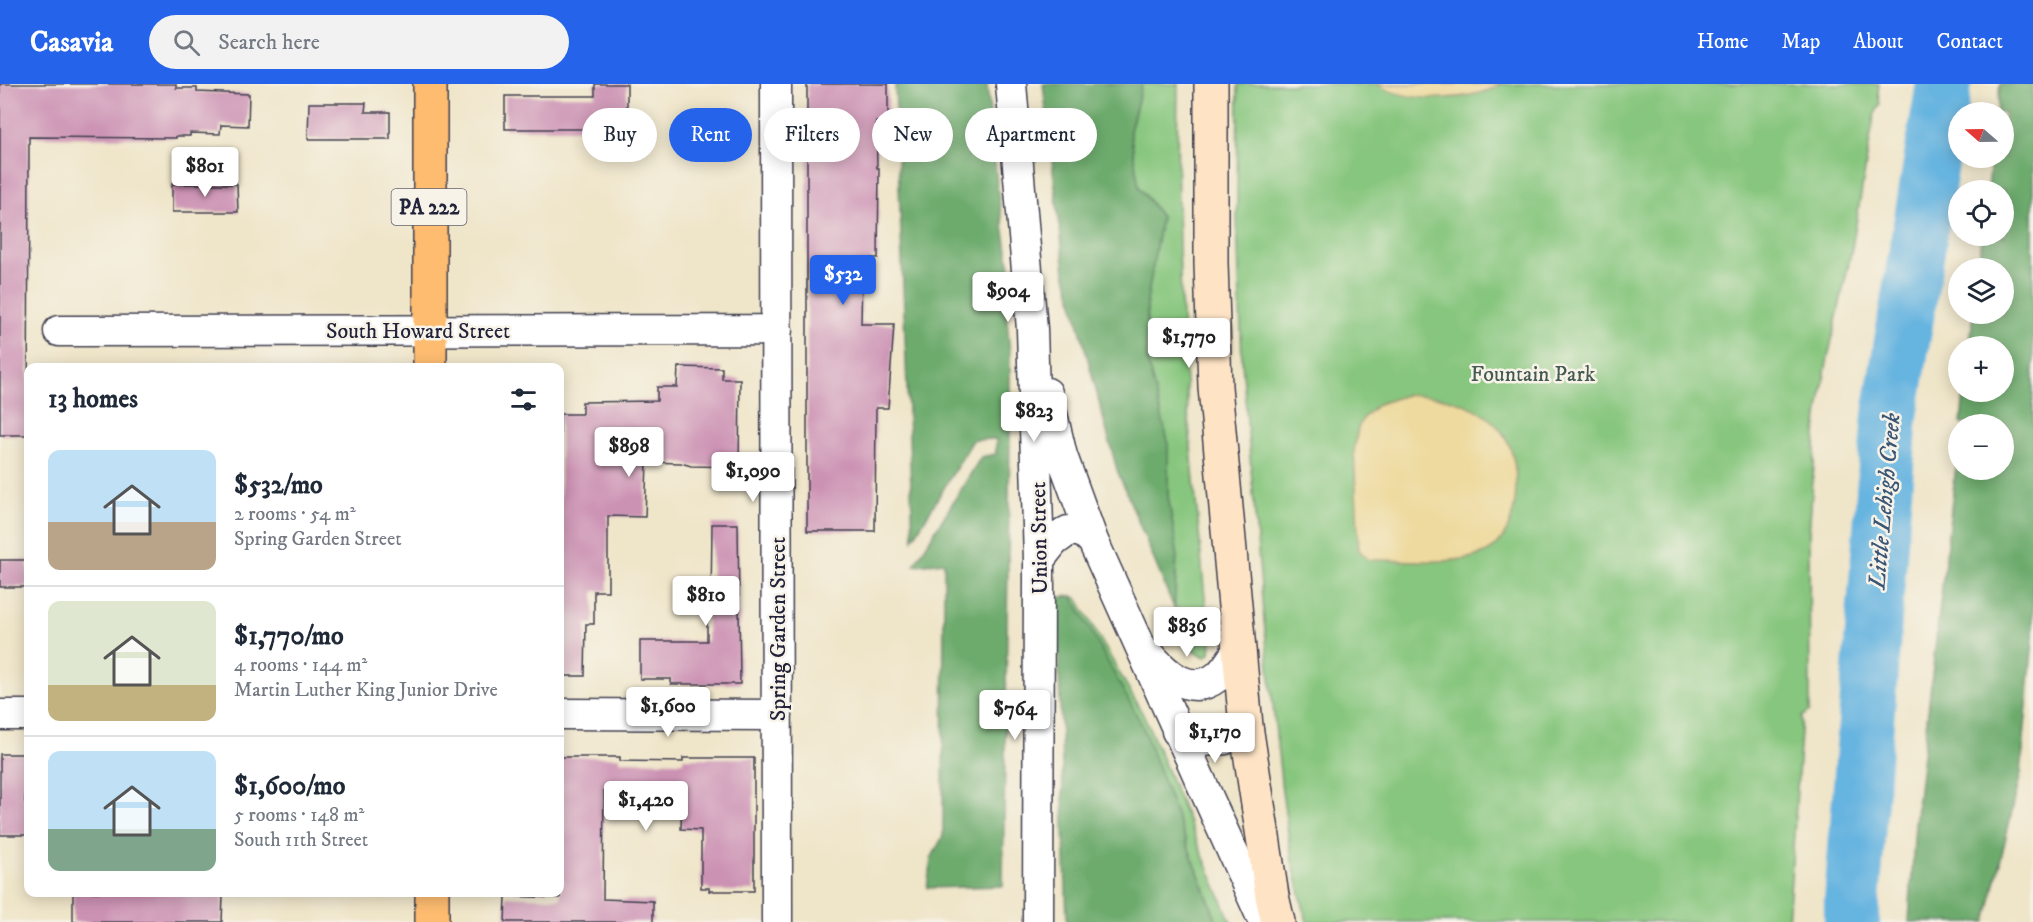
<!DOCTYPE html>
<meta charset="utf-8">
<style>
:root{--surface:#fff;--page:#f2f2f3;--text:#1f2937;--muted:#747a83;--line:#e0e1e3;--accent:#2563eb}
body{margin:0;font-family:"IM FELL DW Pica",serif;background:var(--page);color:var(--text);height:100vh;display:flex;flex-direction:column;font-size:22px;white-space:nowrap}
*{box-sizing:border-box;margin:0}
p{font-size:20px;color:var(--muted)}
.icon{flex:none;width:33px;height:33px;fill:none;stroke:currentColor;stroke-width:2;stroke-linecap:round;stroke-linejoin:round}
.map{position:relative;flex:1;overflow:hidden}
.details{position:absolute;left:24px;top:279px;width:540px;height:534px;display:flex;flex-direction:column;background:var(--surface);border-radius:12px;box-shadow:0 3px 15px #0003}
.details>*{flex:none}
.top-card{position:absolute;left:582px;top:24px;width:570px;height:54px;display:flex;gap:12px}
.needle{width:39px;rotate:290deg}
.tools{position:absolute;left:1948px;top:18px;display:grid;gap:12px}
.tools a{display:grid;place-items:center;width:66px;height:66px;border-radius:50%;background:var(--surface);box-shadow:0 3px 15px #0003;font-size:30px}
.price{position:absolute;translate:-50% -51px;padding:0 14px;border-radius:6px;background:#fff;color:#222;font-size:20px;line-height:39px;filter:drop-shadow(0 2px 3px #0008)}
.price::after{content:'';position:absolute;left:50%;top:36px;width:18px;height:14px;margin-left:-9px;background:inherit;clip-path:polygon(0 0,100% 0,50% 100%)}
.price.selected{background:var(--accent);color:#fff}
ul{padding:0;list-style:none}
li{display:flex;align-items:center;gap:18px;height:150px;padding:0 24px}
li+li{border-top:2px solid var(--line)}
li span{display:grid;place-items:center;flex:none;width:168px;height:120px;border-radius:12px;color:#555}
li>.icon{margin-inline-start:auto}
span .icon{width:72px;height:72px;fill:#fffc;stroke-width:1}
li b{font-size:26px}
h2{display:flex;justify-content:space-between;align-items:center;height:72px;padding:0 24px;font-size:26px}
.chip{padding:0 21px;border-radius:27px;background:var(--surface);box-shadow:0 3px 15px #0003;font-size:21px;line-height:54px}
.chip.selected{background:var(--accent);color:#fff}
header{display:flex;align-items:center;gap:36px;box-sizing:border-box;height:84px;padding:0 30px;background:var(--accent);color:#fff}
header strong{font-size:28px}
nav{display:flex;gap:33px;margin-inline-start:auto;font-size:21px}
.search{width:420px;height:54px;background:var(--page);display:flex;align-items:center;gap:15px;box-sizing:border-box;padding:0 21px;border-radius:33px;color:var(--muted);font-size:22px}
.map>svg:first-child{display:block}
.green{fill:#87c67e;stroke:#54745c;stroke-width:1.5}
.forest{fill:#6dab6d;stroke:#486654;stroke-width:1.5}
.sand{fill:#eeda9e;stroke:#887e6c;stroke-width:1.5}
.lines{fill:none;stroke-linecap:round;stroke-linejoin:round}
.river{stroke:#66b4e0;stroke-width:56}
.building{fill:#cc92b4}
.minor-casing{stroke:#413f50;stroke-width:33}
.secondary-casing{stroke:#413f50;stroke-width:36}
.primary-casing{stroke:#413f50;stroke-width:36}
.minor{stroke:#fff;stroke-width:30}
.secondary{stroke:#fee4c5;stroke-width:33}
.primary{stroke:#fdbc6f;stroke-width:33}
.labels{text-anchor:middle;stroke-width:5;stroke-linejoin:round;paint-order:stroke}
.shield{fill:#f7f3e8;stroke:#62616f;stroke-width:1.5}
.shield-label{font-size:21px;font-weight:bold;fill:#22223b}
.street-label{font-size:22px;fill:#22223b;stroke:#f7f3e8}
.park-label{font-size:22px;fill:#455b52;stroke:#f7f3e8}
.water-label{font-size:24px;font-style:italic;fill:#3a5575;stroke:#f7f3e8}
</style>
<header>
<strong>Casavia</strong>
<div class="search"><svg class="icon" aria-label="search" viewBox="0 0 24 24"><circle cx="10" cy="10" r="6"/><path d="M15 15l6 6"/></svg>Search here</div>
<nav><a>Home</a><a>Map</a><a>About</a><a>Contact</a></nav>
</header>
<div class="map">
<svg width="2033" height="838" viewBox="0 0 2033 838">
<rect width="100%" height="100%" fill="#f7f3e8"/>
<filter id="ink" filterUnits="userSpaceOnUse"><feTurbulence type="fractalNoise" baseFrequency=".0167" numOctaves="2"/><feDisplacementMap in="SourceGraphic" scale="12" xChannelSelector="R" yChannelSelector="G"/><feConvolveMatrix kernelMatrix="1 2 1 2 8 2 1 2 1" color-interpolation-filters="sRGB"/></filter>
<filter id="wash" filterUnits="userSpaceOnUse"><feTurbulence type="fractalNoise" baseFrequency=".008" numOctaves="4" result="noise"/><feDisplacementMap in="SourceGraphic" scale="24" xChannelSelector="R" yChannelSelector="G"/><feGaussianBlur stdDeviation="1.35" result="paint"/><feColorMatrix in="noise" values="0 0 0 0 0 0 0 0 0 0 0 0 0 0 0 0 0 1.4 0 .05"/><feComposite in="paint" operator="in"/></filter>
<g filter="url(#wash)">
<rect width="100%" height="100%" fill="#efe5c9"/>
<path class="green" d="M 1142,0 L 1178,0 C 1175,146 1183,292 1198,437 C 1202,478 1204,519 1211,559 L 1210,569 L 1205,573 L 1192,565 L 1174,538 L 1177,467 L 1168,412 L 1167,357 L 1147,276 L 1147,217 L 1161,133 L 1139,103 L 1130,47 Z
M 1238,0 L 1879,0 L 1878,9 L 1880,20 L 1874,32 L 1852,164 L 1826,283 L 1817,339 L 1809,450 L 1810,627 L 1802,633 L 1788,838 L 1307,838 L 1292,776 L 1282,707 L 1263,527 L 1242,278 L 1237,131 Z
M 1072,512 L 1077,514 L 1145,634 L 1231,838 L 1217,838 L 1141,639 Z"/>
<path class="forest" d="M 895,0 L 987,0 L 998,109 L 1016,223 L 1006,225 L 1010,269 L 1010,353 L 1003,802 L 927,804 L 931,775 L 943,752 L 944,478 L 914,481 L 981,373 L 996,370 L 996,355 L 973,356 L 913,455 Z
M 1043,0 L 1142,0 L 1130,47 L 1139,103 L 1161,133 L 1147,217 L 1147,276 L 1168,357 L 1168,412 L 1177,467 L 1174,524 L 1117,386 L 1065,188 Z
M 2000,0 L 2033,0 L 2033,553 L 2021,689 L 1986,838 L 1909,838 L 1915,740 L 1959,355 L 1959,386 L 2004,386 L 2004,340 L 1961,340 L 1964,308 L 2004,308 L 2004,262 L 1970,262 L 1973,230 L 2004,230 L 2004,184 L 1979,184 L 1982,152 L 2004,152 L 2004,106 L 1988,106 L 1991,74 L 2004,74 L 2004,28 L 1997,28 Z
M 1072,512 L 1141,639 L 1217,838 L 1067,838 L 1057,523 L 1060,513 Z"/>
<path class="sand" d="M 1377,0 L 1502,0 C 1470,18 1407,20 1377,0 Z
M 1406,311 C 1442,310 1482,319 1504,351 C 1523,380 1521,451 1487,468 C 1457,483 1403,475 1369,476 L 1359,466 L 1354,367 L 1358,344 L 1364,333 L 1378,320 Z"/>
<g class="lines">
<path class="river" d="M 1852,838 L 1852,817 L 1890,331 L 1944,0"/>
</g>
<g id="blocks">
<path class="building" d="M 0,0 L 176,0 L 176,4 L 197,4 L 197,8 L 249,10 L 248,42 L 221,41 L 220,50 L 190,49 L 190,52 L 176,52 L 176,54 L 29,53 L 28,351 L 0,351 Z
M 595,0 L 627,0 L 627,41 L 593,42 L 593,45 L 505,45 L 505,12 L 595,12 Z
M 807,0 L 888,0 L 888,38 L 876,38 L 877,84 L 879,84 L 878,174 L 871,174 L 871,187 L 862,187 L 861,240 L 894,240 L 888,324 L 876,324 L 875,447 L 807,447 Z
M 309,19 L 366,19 L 365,28 L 390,28 L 390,55 L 308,55 Z
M 172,100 L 237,100 L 238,128 L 172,128 Z
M 678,283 L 722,284 L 722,295 L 740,295 L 739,383 L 691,382 L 681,379 L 647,378 L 645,433 L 608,432 L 608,507 L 594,507 L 594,540 L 586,540 L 585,592 L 560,592 L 560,330 L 582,330 L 582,318 L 657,317 L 657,303 L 677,303 Z
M 712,440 L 738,440 L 740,600 L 671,600 L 671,595 L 640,595 L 640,557 L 707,557 L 707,519 L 711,519 Z
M 0,476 L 28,476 L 28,503 L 0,503 Z
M 0,670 L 26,670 L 25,718 L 28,718 L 28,751 L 0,751 Z
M 560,673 L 620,673 L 620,677 L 683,678 L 683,674 L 754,674 L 754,807 L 709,807 L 709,804 L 701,804 L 701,746 L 681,745 L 682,709 L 663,709 L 663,706 L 604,706 L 603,815 L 653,817 L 653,838 L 505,838 L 506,812 L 560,814 Z
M 73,808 L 153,808 L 223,812 L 222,838 L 73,838 Z"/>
</g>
</g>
<g filter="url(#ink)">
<use href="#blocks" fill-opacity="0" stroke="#413f50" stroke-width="1.5"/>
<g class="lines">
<g class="minor-casing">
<path id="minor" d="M 776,0 L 777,838
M 1011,0 L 1032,245 L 1039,476 L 1038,838
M 59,247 L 777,246
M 1047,309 L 1062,372 L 1093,457
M 1039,476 L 1054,457 L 1068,447 L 1082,447 L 1093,457 L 1264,838
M 1149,570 C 1166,590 1191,613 1217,593 C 1225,587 1232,575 1238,566
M 560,630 L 777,631
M 0,631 L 28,631
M 1177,647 L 1203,657 L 1225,655 L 1246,642"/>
</g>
<g class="secondary-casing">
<path id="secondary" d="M 1211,0 L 1211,179 L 1215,303 L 1246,642 L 1272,812 L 1278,838"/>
</g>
<g class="primary-casing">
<path id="primary" d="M 430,284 L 430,0
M 432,838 L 432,808"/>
</g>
<use href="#minor" class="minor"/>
<use href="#secondary" class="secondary"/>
<use href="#primary" class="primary"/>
</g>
</g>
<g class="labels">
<rect class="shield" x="391.5" y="105" width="75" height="36" rx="4.5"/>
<g class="shield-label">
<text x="429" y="130">PA 222</text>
</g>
<g class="street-label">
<text x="418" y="254">South Howard Street</text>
<text transform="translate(1038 454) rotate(-91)" y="8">Union Street</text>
<text transform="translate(777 545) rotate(-90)" y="8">Spring Garden Street</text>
</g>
<g class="park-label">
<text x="1533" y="297">Fountain Park</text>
</g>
<g class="water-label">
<text transform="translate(1884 417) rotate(-85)" y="8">Little Lehigh Creek</text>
</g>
</g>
</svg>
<div class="tools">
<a><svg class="needle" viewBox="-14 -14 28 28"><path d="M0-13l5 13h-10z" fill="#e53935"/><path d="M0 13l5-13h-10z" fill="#747a83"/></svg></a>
<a><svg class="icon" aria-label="locate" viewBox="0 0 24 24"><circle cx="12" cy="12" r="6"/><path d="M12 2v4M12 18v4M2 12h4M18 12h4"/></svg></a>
<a><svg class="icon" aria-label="layers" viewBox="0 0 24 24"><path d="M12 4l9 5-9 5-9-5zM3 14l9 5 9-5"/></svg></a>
<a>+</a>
<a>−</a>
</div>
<b class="price" style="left:205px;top:114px">$801</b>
<b class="price selected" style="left:843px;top:222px">$532</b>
<b class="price" style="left:1008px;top:239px">$904</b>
<b class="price" style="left:1189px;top:285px">$1,770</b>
<b class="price" style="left:1034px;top:359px">$823</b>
<b class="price" style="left:629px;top:394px">$898</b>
<b class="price" style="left:753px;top:419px">$1,090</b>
<b class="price" style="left:706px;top:543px">$810</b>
<b class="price" style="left:1187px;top:574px">$836</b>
<b class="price" style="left:668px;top:654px">$1,600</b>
<b class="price" style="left:1015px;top:657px">$764</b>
<b class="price" style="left:1215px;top:680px">$1,170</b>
<b class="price" style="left:646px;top:748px">$1,420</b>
<div class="top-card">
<a class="chip">Buy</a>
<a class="chip selected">Rent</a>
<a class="chip">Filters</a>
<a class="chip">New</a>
<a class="chip">Apartment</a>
</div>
<section class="details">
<h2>13 homes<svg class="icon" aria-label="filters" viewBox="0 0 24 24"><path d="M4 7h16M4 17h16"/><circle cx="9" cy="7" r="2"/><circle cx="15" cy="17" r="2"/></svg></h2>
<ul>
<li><span style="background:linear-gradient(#bfe0f5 60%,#b9a48a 0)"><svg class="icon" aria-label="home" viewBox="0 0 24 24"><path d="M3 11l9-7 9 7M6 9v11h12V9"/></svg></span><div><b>$532/mo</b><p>2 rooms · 54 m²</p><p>Spring Garden Street</p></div></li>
<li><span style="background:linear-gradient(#dfe7d0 70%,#c2b280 0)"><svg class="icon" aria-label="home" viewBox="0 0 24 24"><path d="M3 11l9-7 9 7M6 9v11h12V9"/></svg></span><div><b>$1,770/mo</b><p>4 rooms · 144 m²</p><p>Martin Luther King Junior Drive</p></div></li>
<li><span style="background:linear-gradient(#bfe0f5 65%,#7fa58c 0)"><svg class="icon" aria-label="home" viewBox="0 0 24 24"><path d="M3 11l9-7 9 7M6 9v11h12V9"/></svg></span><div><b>$1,600/mo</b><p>5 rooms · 148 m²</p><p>South 11th Street</p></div></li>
</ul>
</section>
</div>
